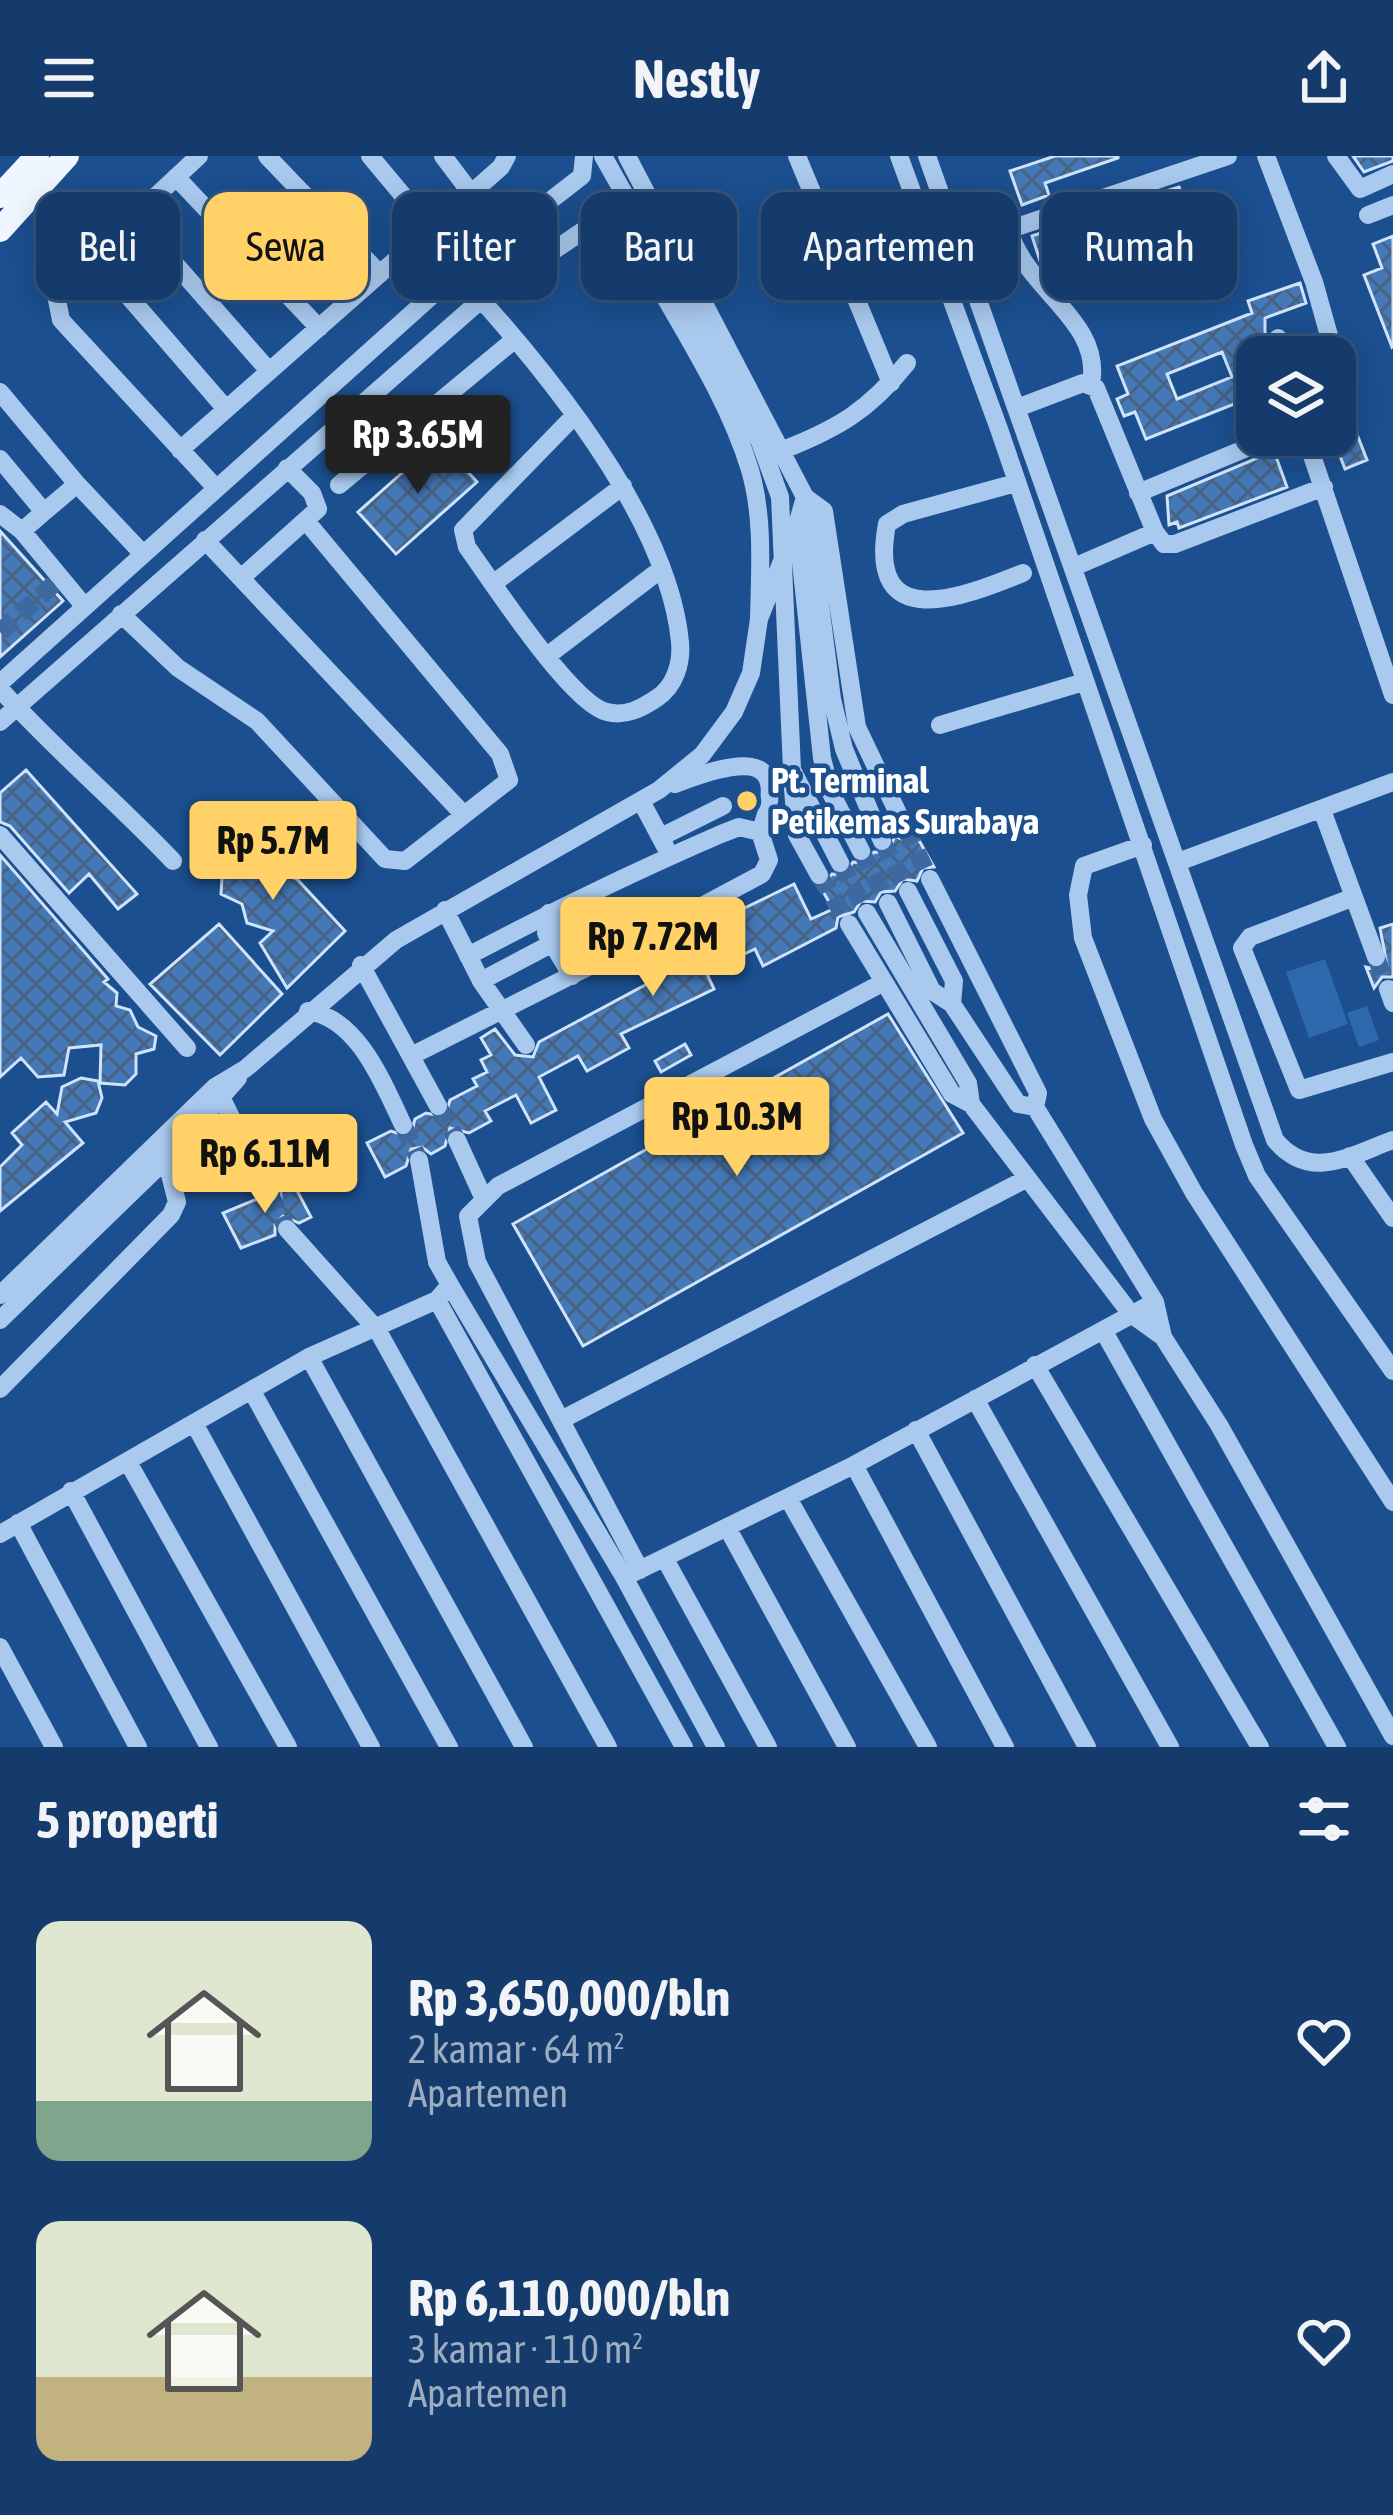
<!DOCTYPE html>
<html lang="id">
<meta charset="utf-8">
<style>
:root{--surface:#143b6b;--page:#214673;--text:#f1f3f6;--muted:#9dadc1;--line:#33557e;--accent:#ffd166}
body{margin:0;font-family:"Asap Condensed",sans-serif;background:var(--page);color:var(--text);height:100vh;display:flex;flex-direction:column;font-size:45px;white-space:nowrap}
*{box-sizing:border-box;margin:0}
p{font-size:39px;color:var(--muted)}
.icon{flex:none;width:66px;height:66px;fill:none;stroke:currentColor;stroke-width:2;stroke-linecap:round;stroke-linejoin:round}
.map{position:relative;height:1591px;overflow:hidden}
.details{display:flex;flex-direction:column;background:var(--surface);flex:1}
.details>*{flex:none}
.banner{position:absolute;left:36px;top:36px;width:1323px;height:108px;display:flex;gap:24px}
.controls{position:absolute;left:1236px;top:180px;display:grid;gap:24px}
.controls a{display:grid;place-items:center;width:120px;height:120px;border-radius:24px;background:var(--surface);box-shadow:0 6px 30px #0003,0 0 0 3px var(--line);font-size:60px}
.price{position:absolute;translate:-50% -102px;padding:0 27px;border-radius:12px;background:var(--accent);color:#111;font-size:39px;line-height:78px;filter:drop-shadow(0 3px 6px #0008)}
.price::after{content:'';position:absolute;left:50%;top:72px;width:36px;height:27px;margin-left:-18px;background:inherit;clip-path:polygon(0 0,100% 0,50% 100%)}
.price.active{background:#222;color:#fff}
ul{padding:0;list-style:none}
li{display:flex;align-items:center;gap:36px;height:300px;padding:0 36px}
li span{display:grid;place-items:center;flex:none;width:336px;height:240px;border-radius:24px;color:#555}
li>.icon{margin-inline-start:auto}
span .icon{width:144px;height:144px;fill:#fffc;stroke-width:1}
li b{font-size:51px}
h2{display:flex;justify-content:space-between;align-items:center;height:144px;padding:0 36px;font-size:51px}
.pill{padding:0 42px;border-radius:24px;background:var(--surface);box-shadow:0 6px 30px #0003,0 0 0 3px var(--line);font-size:42px;line-height:108px}
.pill.active{background:var(--accent);color:#111}
header{display:flex;justify-content:space-between;align-items:center;height:156px;padding:0 36px;background:var(--surface);font-size:54px;font-weight:700}
.map>svg:first-child{display:block}
.park{fill:#2e69ad}
.building{fill:url(#building-cross-hatch);stroke:#cfe3fa;stroke-width:3;fill-rule:evenodd}
.lines{fill:none;stroke-linecap:round;stroke-linejoin:round}
.minor-tunnel{stroke:#3d69a0;stroke-width:18;stroke-dasharray:18 9;stroke-linecap:butt}
.minor{stroke:#a9c9ee;stroke-width:18}
.major{stroke:#f0f6ff;stroke-width:24}
.poi-dot{fill:#ffd166;stroke:#1b4f8f;stroke-width:4.5}
.labels{text-anchor:middle;stroke-width:9;stroke-linejoin:round;paint-order:stroke}
.poi-label{font-size:36px;font-weight:bold;fill:#fff;stroke:#1b4f8f;text-anchor:start}
</style>
<header><svg class="icon" aria-label="menu" viewBox="0 0 24 24"><path d="M4 6h16M4 12h16M4 18h16"/></svg>Nestly<svg class="icon" aria-label="share" viewBox="0 0 24 24"><path d="M12 15V3M7 8l5-5 5 5M5 13v7h14v-7"/></svg></header>
<div class="map">
<svg width="1393" height="1591" viewBox="0 0 1393 1591">
<defs>
<pattern id="building-cross-hatch" width="8" height="8" patternUnits="userSpaceOnUse" patternTransform="scale(3)"><rect width="8" height="8" fill="#4478b7"/><path d="M0 0l8 8M0 8l8-8" fill="none" stroke="#486282"/></pattern>
</defs>
<rect width="100%" height="100%" fill="#1b4f8f"/>
<path class="park" d="M 1325,803 L 1348,868 L 1309,882 L 1286,816 Z
M 1367,850 L 1379,884 L 1359,891 L 1347,857 Z"/>
<path class="building" d="M 1055,0 L 1118,0 L 1118,2 L 1045,27 L 1049,39 L 1022,49 L 1010,15 Z
M 1353,0 L 1393,0 L 1393,5 L 1364,16 Z
M 1179,31 L 1194,74 L 1171,82 L 1169,75 L 1050,116 L 1040,105 L 1032,80 L 1053,73 L 1055,81 L 1159,45 L 1156,38 Z
M 1393,80 L 1393,190 L 1392,191 L 1364,119 L 1382,112 L 1373,88 Z
M 1300,127 L 1306,147 L 1265,162 L 1265,178 L 1244,187 L 1257,211 L 1257,239 L 1146,283 L 1135,256 L 1124,260 L 1117,243 L 1128,238 L 1117,210 L 1252,157 L 1248,145 ZM 1222,196 L 1232,221 L 1177,243 L 1167,218 Z
M 1348,255 L 1367,304 L 1345,313 L 1332,279 L 1335,260 Z
M 439,284 L 477,326 L 396,398 L 358,356 Z
M 1274,295 L 1287,331 L 1179,372 L 1177,366 L 1169,369 L 1167,340 Z
M 0,375 L 63,445 L 0,501 Z
M 26,614 L 137,738 L 118,753 L 89,718 L 69,737 L 10,670 L 0,666 L 0,637 Z
M 240,667 L 251,672 L 257,691 L 275,697 L 281,717 L 297,723 L 345,775 L 287,832 L 260,787 L 273,775 L 247,767 L 242,748 L 221,738 L 222,722 L 201,711 L 204,694 L 223,689 L 229,672 Z
M 916,679 L 934,711 L 923,712 L 917,725 L 903,723 L 895,735 L 881,736 L 875,746 L 861,745 L 854,756 L 838,761 L 836,772 L 763,810 L 755,793 L 706,816 L 714,833 L 621,878 L 629,892 L 587,915 L 578,900 L 539,921 L 556,954 L 531,967 L 516,939 L 485,955 L 491,965 L 469,977 L 450,972 L 445,990 L 431,998 L 422,991 L 411,993 L 406,1010 L 385,1021 L 367,987 L 391,975 L 410,981 L 415,963 L 426,957 L 445,961 L 450,944 L 477,930 L 473,923 L 487,916 L 481,904 L 491,899 L 481,882 L 495,873 L 515,899 L 533,901 L 539,886 L 699,800 L 689,779 L 794,728 L 811,763 L 833,753 L 821,732 L 832,718 L 845,719 L 853,706 L 866,707 L 874,696 L 888,697 L 895,680 L 905,685 Z
M 0,699 L 108,823 L 104,826 L 117,837 L 116,850 L 130,854 L 138,871 L 156,880 L 154,893 L 136,898 L 136,918 L 125,929 L 100,927 L 101,889 L 69,892 L 64,919 L 38,921 L 21,902 L 0,921 Z
M 219,768 L 282,838 L 220,899 L 150,828 Z
M 1393,768 L 1393,821 L 1382,821 L 1374,832 L 1366,811 L 1380,814 L 1387,809 L 1380,772 Z
M 888,858 L 963,977 L 583,1190 L 513,1068 Z
M 685,888 L 691,899 L 661,916 L 655,905 Z
M 81,922 L 98,925 L 102,942 L 96,957 L 65,966 L 83,987 L 0,1055 L 0,1011 L 22,989 L 12,977 L 46,946 L 57,958 L 62,931 Z
M 292,1025 L 311,1061 L 299,1067 L 283,1060 L 275,1068 L 275,1079 L 241,1092 L 223,1057 L 257,1043 L 274,1049 L 281,1043 L 281,1031 Z"/>
<g class="lines">
<path class="minor-tunnel" d="M 0,476 L 56,426
M 905,672 L 930,723
M 882,685 L 908,735
M 861,695 L 888,747
M 840,707 L 867,757
M 819,719 L 849,768
M 1376,801 L 1388,833
M 438,950 L 457,984
M 403,969 L 419,1004
M 269,1037 L 287,1073"/>
<path class="minor" d="M 199,0 L 55,134 L 61,164 L 216,332
M 267,0 L 380,118
M 370,0 L 431,73
M 443,0 L 471,37
M 603,0 L 721,210 L 760,286 L 780,341 L 792,614 L 840,707
M 627,0 L 805,341 L 797,369 L 822,602 L 831,637 L 861,695
M 797,0 L 891,227
M 899,0 L 999,273 L 1244,989 L 1257,1020 L 1393,1215
M 927,0 L 1275,984 C 1310,1026 1349,1000 1393,984
M 1266,0 L 1314,126 L 1335,201
M 1336,0 L 1360,33 L 1393,18
M 176,21 L 319,172
M 1368,59 L 1393,49
M 133,60 L 269,215
M 1009,74 C 1026,135 1103,164 1091,228
M 960,90 L 1228,0
M 92,98 L 226,253
M 457,117 C 541,208 668,360 680,486 C 682,507 675,530 657,542 C 642,552 626,561 607,556 C 571,548 491,424 467,391 L 463,374 L 575,259
M 1278,182 L 1284,201
M 0,236 L 77,328 L 44,356
M 1017,252 L 1083,227 L 1096,232 L 1155,376 L 1074,411
M 1305,279 L 1393,539
M 180,294 L 501,11 L 507,0
M 783,294 C 839,272 869,254 907,207
M 0,303 L 44,356 L 22,375
M 1016,327 L 903,358 L 887,368 C 866,480 963,441 1023,417
M 77,328 L 143,398
M 339,329 L 514,184
M 1138,337 L 1278,279
M 805,341 L 824,355 L 857,571 L 905,672
M 807,346 L 832,543 L 844,593 L 882,685
M 0,358 L 22,375 L 85,451
M 1155,376 L 1164,388 L 1175,388 L 1324,331
M 205,384 L 464,659 L 509,624 L 500,598 L 306,365
M 241,422 L 318,353 L 312,337 L 287,312
M 494,427 L 623,330
M 121,458 L 178,512 L 257,565 L 385,703 L 405,705 L 464,659
M 547,500 L 660,414
M 0,527 L 457,117 L 582,20 L 584,0
M 0,533 C 55,594 117,646 173,705
M 0,566 L 482,143 L 593,68 C 620,64 626,77 640,97 C 678,167 727,238 750,314 C 764,362 760,413 759,463
M 940,569 L 1084,526
M 792,622 L 797,679 L 819,719
M 675,628 C 729,608 795,586 760,676
M 641,645 L 665,690
M 1322,654 L 1376,801
M 0,679 L 187,892
M 661,681 L 723,650
M 1143,689 L 1084,710 L 1078,739 L 1083,782 L 1153,963 L 1194,1037 L 1393,1346
M 1178,706 L 1393,626
M 930,723 L 1038,937 L 1035,951 L 1155,1146 L 1163,1181 L 1219,1269 L 1393,1580
M 908,735 L 954,825 L 952,848 L 1018,948 L 1035,951
M 1354,741 L 1250,781 L 1242,792 L 1299,934 L 1393,906
M 888,747 L 932,835 L 952,848
M 445,754 L 481,825 L 526,889
M 867,757 L 968,927 L 971,948 L 1131,1158 L 1163,1181
M 849,768 L 952,938 L 971,948
M 546,777 L 572,820
M 568,786 L 624,752
M 468,800 C 551,756 635,715 721,678 L 739,671 L 760,676 L 769,704 L 762,718 L 584,813 L 549,757
M 361,809 L 438,950
M 481,825 L 553,787
M 1388,833 L 1393,847
M 308,855 C 358,862 383,927 403,969
M 411,900 L 584,813
M 218,935 L 269,1037
M 457,984 L 483,1041
M 1350,1000 L 1393,1062
M 419,1004 L 437,1106 L 450,1129
M 287,1073 L 378,1175 L 608,1591
M 0,1139 L 215,931 L 245,913 L 396,784 L 659,634 L 702,599 L 734,556 L 751,517 L 759,463 L 786,395
M 437,1144 L 684,1591
M 0,1164 L 166,1003 L 238,922
M 1103,1174 L 1337,1591
M 309,1201 L 524,1591
M 1035,1209 L 1260,1591
M 0,1233 L 171,1059 L 177,1046 L 166,1003
M 253,1237 L 449,1591
M 975,1243 L 1170,1591
M 561,1264 L 1024,1024
M 194,1267 L 371,1591
M 916,1274 L 1087,1591
M 128,1306 L 288,1591
M 854,1309 L 1005,1591
M 71,1335 L 209,1591
M 788,1342 L 928,1591
M 18,1367 L 138,1591
M 728,1373 L 847,1591
M 0,1378 L 309,1201 L 437,1144 L 450,1129 L 624,1421 L 716,1591
M 665,1403 L 768,1591
M 640,1414 L 477,1106 L 468,1060 L 498,1030 L 884,826
M 629,1419 L 854,1309 L 1155,1146
M 0,1491 L 54,1591"/>
<path class="major" d="M 0,40 L 37,0
M 0,74 L 67,0"/>
</g>
<circle class="poi-dot" cx="747" cy="645" r="12"/>
<g class="labels">
<g class="poi-label">
<text x="771" y="637">Pt. Terminal<tspan x="771" dy="41">Petikemas Surabaya</tspan></text>
</g>
</g>
</svg>
<div class="controls">
<a><svg class="icon" aria-label="layers" viewBox="0 0 24 24"><path d="M12 4l9 5-9 5-9-5zM3 14l9 5 9-5"/></svg></a>
</div>
<b class="price active" style="left:418px;top:341px">Rp 3.65M</b>
<b class="price" style="left:273px;top:747px">Rp 5.7M</b>
<b class="price" style="left:653px;top:843px">Rp 7.72M</b>
<b class="price" style="left:737px;top:1023px">Rp 10.3M</b>
<b class="price" style="left:265px;top:1060px">Rp 6.11M</b>
<div class="banner">
<a class="pill">Beli</a>
<a class="pill active">Sewa</a>
<a class="pill">Filter</a>
<a class="pill">Baru</a>
<a class="pill">Apartemen</a>
<a class="pill">Rumah</a>
</div>
</div>
<section class="details">
<h2>5 properti<svg class="icon" aria-label="filters" viewBox="0 0 24 24"><path d="M4 7h16M4 17h16"/><circle cx="9" cy="7" r="2"/><circle cx="15" cy="17" r="2"/></svg></h2>
<ul>
<li><span style="background:linear-gradient(#dfe7d0 75%,#7fa58c 0)"><svg class="icon" aria-label="home" viewBox="0 0 24 24"><path d="M3 11l9-7 9 7M6 9v11h12V9"/></svg></span><div><b>Rp 3,650,000/bln</b><p>2 kamar · 64 m²</p><p>Apartemen</p></div><svg class="icon" aria-label="heart" viewBox="0 0 24 24"><path d="M12 20l-8-8c-3-5 5-10 8-4 3-6 11-1 8 4z"/></svg></li>
<li><span style="background:linear-gradient(#dfe7d0 65%,#c2b280 0)"><svg class="icon" aria-label="home" viewBox="0 0 24 24"><path d="M3 11l9-7 9 7M6 9v11h12V9"/></svg></span><div><b>Rp 6,110,000/bln</b><p>3 kamar · 110 m²</p><p>Apartemen</p></div><svg class="icon" aria-label="heart" viewBox="0 0 24 24"><path d="M12 20l-8-8c-3-5 5-10 8-4 3-6 11-1 8 4z"/></svg></li>
</ul>
</section>
